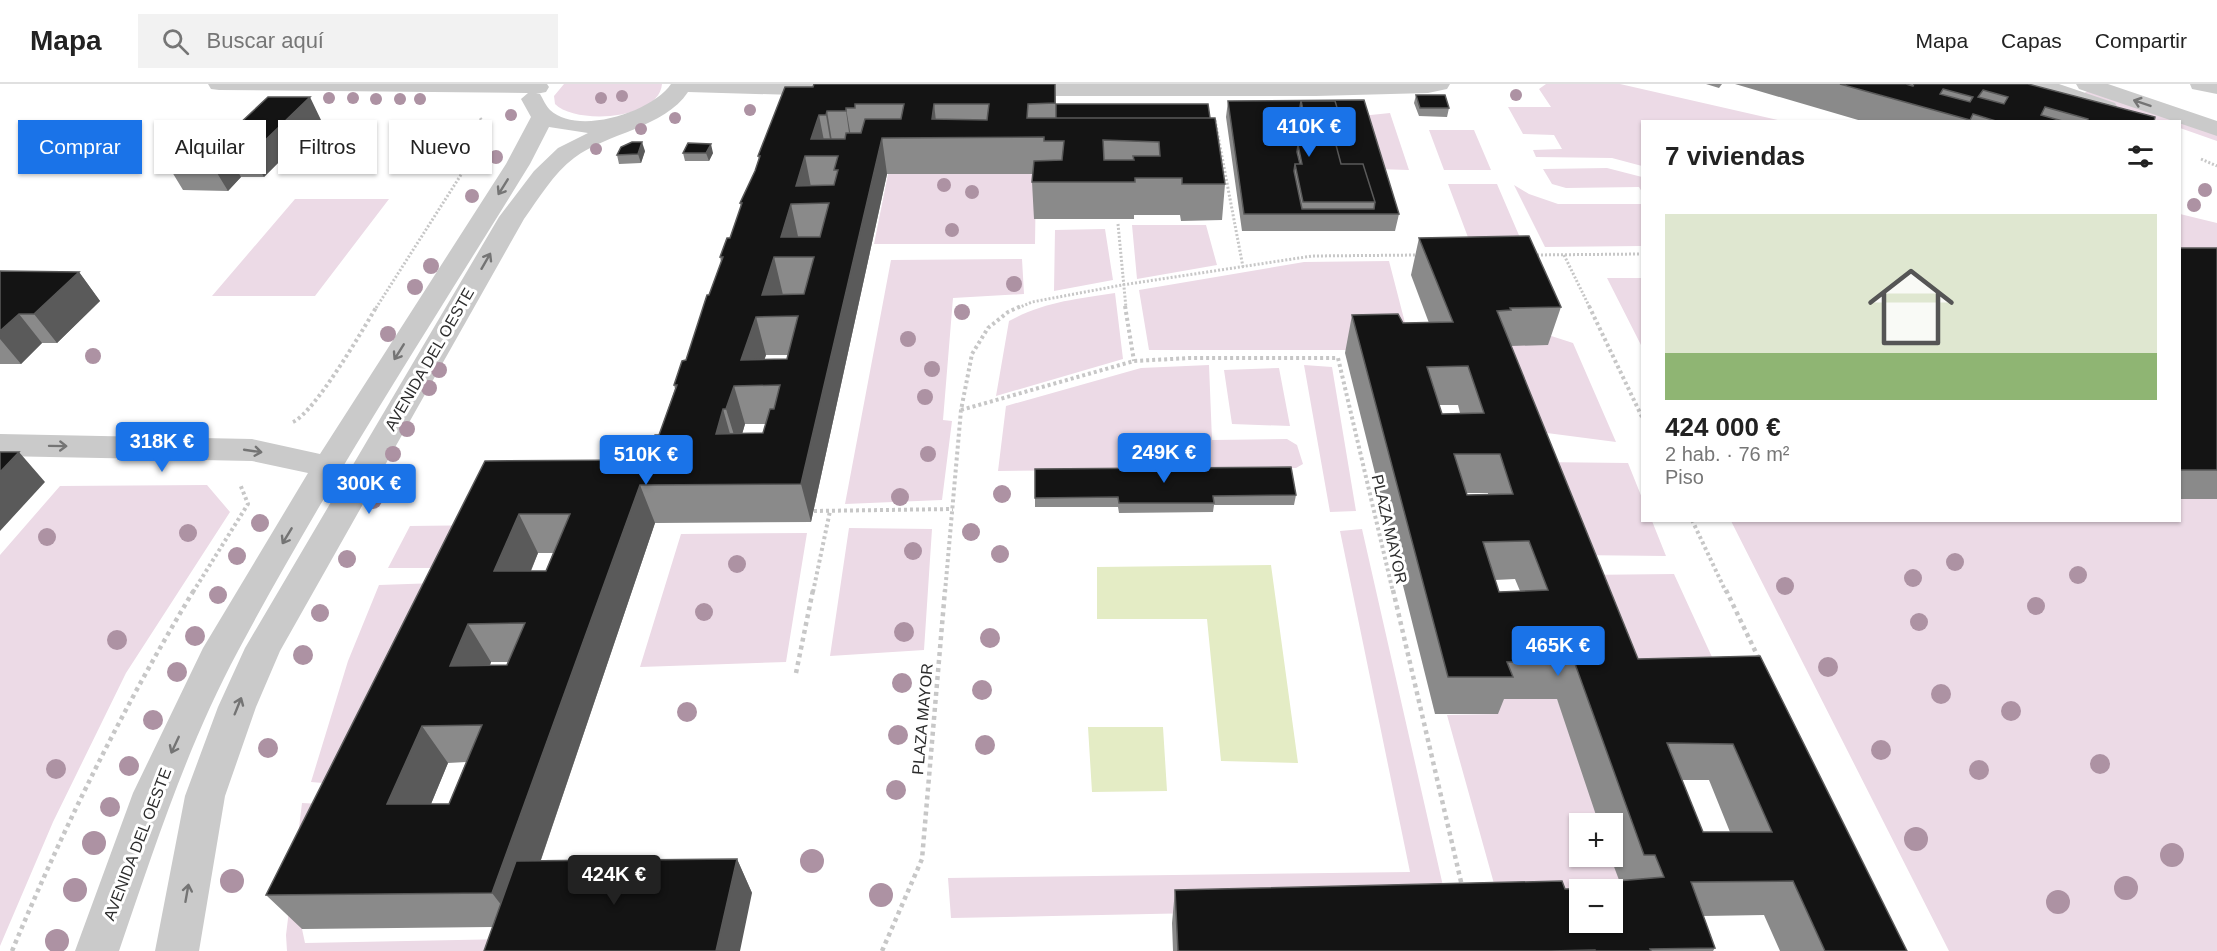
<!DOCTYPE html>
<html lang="es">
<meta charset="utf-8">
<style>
:root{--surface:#fff;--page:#f2f2f2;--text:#222;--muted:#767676;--line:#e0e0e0;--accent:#1a73e8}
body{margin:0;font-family:Arial,sans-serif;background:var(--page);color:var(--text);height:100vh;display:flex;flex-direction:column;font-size:22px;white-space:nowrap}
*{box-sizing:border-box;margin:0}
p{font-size:20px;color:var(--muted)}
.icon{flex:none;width:33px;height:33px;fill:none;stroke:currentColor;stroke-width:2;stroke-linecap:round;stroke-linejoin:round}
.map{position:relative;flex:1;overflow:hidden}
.side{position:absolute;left:1641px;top:36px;width:540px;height:402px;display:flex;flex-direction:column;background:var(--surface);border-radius:0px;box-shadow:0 2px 4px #0004}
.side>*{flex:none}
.banner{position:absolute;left:18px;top:36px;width:570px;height:54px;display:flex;gap:12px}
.controls{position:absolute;left:1569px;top:729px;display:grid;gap:12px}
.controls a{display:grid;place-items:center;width:54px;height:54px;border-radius:0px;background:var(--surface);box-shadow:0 2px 4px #0004;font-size:30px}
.price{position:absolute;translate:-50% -51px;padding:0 14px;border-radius:6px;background:var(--accent);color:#fff;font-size:20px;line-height:39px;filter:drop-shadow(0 2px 3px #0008)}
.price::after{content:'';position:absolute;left:50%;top:36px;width:18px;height:14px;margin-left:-9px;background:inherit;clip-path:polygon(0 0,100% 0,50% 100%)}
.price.active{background:#222;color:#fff}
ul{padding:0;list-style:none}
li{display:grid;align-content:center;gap:12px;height:318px;padding:0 24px}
li span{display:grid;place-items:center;height:186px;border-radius:0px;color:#555}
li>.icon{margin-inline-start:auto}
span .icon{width:108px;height:108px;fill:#fffc;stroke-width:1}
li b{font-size:26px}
h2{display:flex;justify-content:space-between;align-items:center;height:72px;padding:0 24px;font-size:26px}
.chip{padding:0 21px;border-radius:0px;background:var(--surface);box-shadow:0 2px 4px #0004;font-size:21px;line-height:54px}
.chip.active{background:var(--accent);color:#fff}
header{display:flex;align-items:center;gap:36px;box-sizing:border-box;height:84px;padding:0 30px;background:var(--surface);border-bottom:2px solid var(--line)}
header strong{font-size:28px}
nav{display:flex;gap:33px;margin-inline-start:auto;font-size:21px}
.search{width:420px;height:54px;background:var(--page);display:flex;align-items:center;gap:15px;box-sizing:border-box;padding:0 21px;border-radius:0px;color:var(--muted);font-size:22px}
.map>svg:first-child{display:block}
.green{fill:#ecdae6}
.water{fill:#e4ecc5}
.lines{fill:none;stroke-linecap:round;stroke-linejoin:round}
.path-far2{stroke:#c7c7c7;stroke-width:3;stroke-dasharray:2 2;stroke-linecap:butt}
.path-far1{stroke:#c7c7c7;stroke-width:4;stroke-dasharray:3 3;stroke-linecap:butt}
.path{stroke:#c7c7c7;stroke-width:4.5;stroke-dasharray:4 4;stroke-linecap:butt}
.lane{fill:#cacaca;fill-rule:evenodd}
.street{fill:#cacaca;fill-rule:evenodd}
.tree{fill:#ad92a3}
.wall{fill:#8a8a8a;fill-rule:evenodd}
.shaded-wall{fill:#5a5a5a}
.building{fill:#141414;stroke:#5a5a5a;stroke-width:1.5;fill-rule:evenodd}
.oneway{stroke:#747474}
.labels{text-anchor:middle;stroke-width:6;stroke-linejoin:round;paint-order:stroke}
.street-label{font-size:16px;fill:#2d2d2d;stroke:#fff}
</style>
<header>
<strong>Mapa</strong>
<div class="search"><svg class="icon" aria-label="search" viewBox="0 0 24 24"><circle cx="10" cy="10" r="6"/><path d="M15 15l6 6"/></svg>Buscar aquí</div>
<nav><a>Mapa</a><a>Capas</a><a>Compartir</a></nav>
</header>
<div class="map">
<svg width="2217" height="867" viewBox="0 0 2217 867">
<rect width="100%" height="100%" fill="#fff"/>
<path class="green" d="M 564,0 L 662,0 C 659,36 576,41 555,20 L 554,12 Z
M 1546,0 L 1620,0 L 1782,37 L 1642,38 L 1642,82 L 1612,74 L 1536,73 L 1533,66 L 1562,65 L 1554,51 L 1523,50 L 1508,23 L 1551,23 L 1539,5 Z
M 2091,4 L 2217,46 L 2217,57 L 2180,44 L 2180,38 L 2160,37 L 2082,11 Z
M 1390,29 L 1409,86 L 1377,85 L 1361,32 Z
M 1429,46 L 1474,46 L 1491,86 L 1444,86 Z
M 1607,84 L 1642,93 L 1642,108 L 1639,103 L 1566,104 L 1552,100 L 1543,85 Z
M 888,90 L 1036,90 L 1035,160 L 874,160 Z
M 1448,100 L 1497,100 L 1524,163 L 1472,164 Z
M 1514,101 L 1529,110 L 1558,120 L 1642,120 L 1642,162 L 1545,163 Z
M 295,115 L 389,115 L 315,212 L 212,212 Z
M 2180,130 L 2217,139 L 2217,174 L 2180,174 Z
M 1132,141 L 1206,141 L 1217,181 L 1137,195 Z
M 1105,145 L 1113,196 L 1054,207 L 1055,146 Z
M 1022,175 L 1024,210 L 953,214 L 943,336 L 952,337 L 942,416 L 845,420 L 891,176 Z
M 1389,177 L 1412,266 L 1149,266 L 1139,206 L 1304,178 Z
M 2180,193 L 2217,193 L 2217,867 L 1949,867 L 1731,437 L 2180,436 Z
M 1607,194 L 1642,194 L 1642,263 Z
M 1115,209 L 1123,275 L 996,312 L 1009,237 C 1044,218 1076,215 1115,209 Z
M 1542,249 L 1573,259 L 1616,358 L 1517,345 L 1500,265 Z
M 1209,281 L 1212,356 L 1287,355 L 1297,361 L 1303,380 L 1296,384 L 998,387 L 1006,322 L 1141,284 Z
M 1304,281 L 1332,283 L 1356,427 L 1330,428 Z
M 1279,284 L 1290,342 L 1232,340 L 1224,286 Z
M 1538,378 L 1628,379 L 1642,414 L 1642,436 L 1652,437 L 1666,472 L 1574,471 Z
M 207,401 L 230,428 L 126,589 L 53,738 L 0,862 L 0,471 L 60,402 Z
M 492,441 L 472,484 L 388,484 L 410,442 Z
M 849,444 L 932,445 L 924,566 L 830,572 Z
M 1362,445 L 1448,824 L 951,834 L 948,794 L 1410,788 L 1340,447 Z
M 807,449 L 786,578 L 640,583 L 681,450 Z
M 1674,490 L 1728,608 L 1623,609 L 1581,491 Z
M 466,498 L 369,703 L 311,698 L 348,577 L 379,501 Z
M 1492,615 L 1557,615 L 1606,739 L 1580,740 L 1580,772 L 1612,772 L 1641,827 L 1612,806 L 1580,806 L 1503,832 L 1447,631 L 1497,630 Z
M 302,719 L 360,722 L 302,845 L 305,859 L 509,855 L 505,867 L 287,867 L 286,851 Z"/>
<path class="water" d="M 1271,481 L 1298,679 L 1221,677 L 1207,535 L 1097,535 L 1097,483 Z
M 1088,643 L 1163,643 L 1167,707 L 1092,708 Z"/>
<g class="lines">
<path class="path-far2" d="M 1215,36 L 1243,183
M 2201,75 L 2217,82
M 1118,140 L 1126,224
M 1533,171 L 1642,170
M 1564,171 L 1590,224
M 376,224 L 480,61 L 484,39 L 480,34
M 1018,224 L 1032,218 L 1122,201 L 1312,172 L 1420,171"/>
<path class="path-far1" d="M 1125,222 L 1134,277
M 1589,222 L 1642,333
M 961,326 L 1134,277 L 1190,274 L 1338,274 L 1393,508
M 293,338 C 315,328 362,247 377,222
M 814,427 L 953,425
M 1692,436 L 1726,508
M 193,508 L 248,420 L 240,400
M 813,508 L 830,427
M 945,508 L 961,326 L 972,270 L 988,244 L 1008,228 L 1021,222"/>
<path class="path" d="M 1393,506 L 1462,802
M 1726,506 L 1759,575
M 796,589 L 813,506
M 12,867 C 64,742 124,622 194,506
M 882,867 L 922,775 L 945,506"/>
<path class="lane" d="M 2190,0 L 2217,0 L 2217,10 L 2192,5 Z"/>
<path class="street" d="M 208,0 L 547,0 L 549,3 L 546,8 L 536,10 L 540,10 C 543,15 546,22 550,26 C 578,52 652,28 671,0 L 835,0 L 840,5 L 837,10 L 829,12 L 688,8 C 664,44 607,49 574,74 C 553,90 539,114 524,135 L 280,567 L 256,623 L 225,712 L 199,867 L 155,867 L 185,712 L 218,623 L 245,564 L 499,133 L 534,87 L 558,64 L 588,49 L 549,43 L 530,80 C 431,241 327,400 238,567 C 187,662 154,765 119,867 L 75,867 L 133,709 L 203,564 L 308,389 L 252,377 L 0,372 L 0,350 L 252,355 L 320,370 L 506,80 L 531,33 L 521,15 L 528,9 L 219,6 L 211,5 Z
M 1006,0 L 1450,0 L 1447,5 L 1428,9 L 1316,12 L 1012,12 L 1004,10 L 1001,5 Z
M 2027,0 L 2059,0 L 2115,19 L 2118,24 L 2115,29 L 2107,31 L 2099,29 L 2030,5 Z
M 2076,0 L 2108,0 L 2217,37 L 2217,52 L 2079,5 Z"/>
</g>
<g class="tree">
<circle cx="1516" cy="11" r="6"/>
<circle cx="622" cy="12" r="6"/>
<circle cx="329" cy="14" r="6"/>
<circle cx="353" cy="14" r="6"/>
<circle cx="601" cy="14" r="6"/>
<circle cx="376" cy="15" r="6"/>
<circle cx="400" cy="15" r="6"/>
<circle cx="420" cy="15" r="6"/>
<circle cx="750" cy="26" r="6"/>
<circle cx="511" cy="31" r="6"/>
<circle cx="675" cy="34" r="6"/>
<circle cx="641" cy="45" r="6"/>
<circle cx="596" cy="65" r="6"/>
<circle cx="496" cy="73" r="7"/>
<circle cx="944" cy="101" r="7"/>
<circle cx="2205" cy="106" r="7"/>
<circle cx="972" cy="108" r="7"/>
<circle cx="472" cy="112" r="7"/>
<circle cx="2194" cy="121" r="7"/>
<circle cx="952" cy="146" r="7"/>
<circle cx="431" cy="182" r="8"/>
<circle cx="1014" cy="200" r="8"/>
<circle cx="415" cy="203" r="8"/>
<circle cx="962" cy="228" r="8"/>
<circle cx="388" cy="250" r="8"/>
<circle cx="908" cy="255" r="8"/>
<circle cx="93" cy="272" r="8"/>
<circle cx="932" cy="285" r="8"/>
<circle cx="439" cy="286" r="8"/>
<circle cx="429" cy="304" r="8"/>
<circle cx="925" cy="313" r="8"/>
<circle cx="407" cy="345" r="8"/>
<circle cx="393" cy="370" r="8"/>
<circle cx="928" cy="370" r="8"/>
<circle cx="1002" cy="410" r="9"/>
<circle cx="900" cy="413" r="9"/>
<circle cx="373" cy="416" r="9"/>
<circle cx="260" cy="439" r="9"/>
<circle cx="971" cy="448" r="9"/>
<circle cx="188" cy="449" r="9"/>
<circle cx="47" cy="453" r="9"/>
<circle cx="913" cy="467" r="9"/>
<circle cx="1000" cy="470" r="9"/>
<circle cx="237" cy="472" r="9"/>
<circle cx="347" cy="475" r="9"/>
<circle cx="1955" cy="478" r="9"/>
<circle cx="737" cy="480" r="9"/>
<circle cx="2078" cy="491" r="9"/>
<circle cx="1913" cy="494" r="9"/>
<circle cx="1785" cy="502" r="9"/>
<circle cx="218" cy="511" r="9"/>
<circle cx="2036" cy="522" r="9"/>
<circle cx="704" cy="528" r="9"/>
<circle cx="320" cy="529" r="9"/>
<circle cx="1919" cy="538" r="9"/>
<circle cx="904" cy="548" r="10"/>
<circle cx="195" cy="552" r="10"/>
<circle cx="990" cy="554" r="10"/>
<circle cx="117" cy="556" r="10"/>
<circle cx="303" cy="571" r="10"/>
<circle cx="1828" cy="583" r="10"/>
<circle cx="177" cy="588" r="10"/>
<circle cx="902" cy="599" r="10"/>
<circle cx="982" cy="606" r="10"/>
<circle cx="1941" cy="610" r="10"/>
<circle cx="2011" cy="627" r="10"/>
<circle cx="687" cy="628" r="10"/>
<circle cx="153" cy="636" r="10"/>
<circle cx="898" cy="651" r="10"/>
<circle cx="985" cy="661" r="10"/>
<circle cx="268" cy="664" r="10"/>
<circle cx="1881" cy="666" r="10"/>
<circle cx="2100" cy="680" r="10"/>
<circle cx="129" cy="682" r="10"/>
<circle cx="56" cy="685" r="10"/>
<circle cx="1979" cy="686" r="10"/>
<circle cx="896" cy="706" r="10"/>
<circle cx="110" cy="723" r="10"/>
<circle cx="1916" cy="755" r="12"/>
<circle cx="94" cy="759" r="12"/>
<circle cx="2172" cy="771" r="12"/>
<circle cx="812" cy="777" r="12"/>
<circle cx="232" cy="797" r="12"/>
<circle cx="2126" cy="804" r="12"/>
<circle cx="75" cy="806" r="12"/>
<circle cx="881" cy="811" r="12"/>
<circle cx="2058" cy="818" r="12"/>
<circle cx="57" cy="857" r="12"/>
</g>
<path class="wall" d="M 1055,0 L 1056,20 L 1210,34 L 1225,100 L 1222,136 L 1181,137 L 1180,131 L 1134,131 L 1134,135 L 1034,135 L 1032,98 L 1033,90 L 887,90 L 811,438 L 655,439 L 541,776 L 737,775 L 752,809 L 492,843 L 302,845 L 266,811 L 485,377 L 649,376 L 652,370 L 650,365 L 659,351 L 675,305 L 674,301 L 686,276 L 721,178 L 720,173 L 730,154 L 741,123 L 740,119 L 755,87 L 759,75 L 758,72 L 785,3 ZM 766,271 L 788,271 L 787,275 L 764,276 ZM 745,340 L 766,340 L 763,349 L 742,350 ZM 538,469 L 553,469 L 546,487 L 531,487 ZM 491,578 L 508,578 L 507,581 L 490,582 ZM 466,678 L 449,720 L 431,720 L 448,679 Z
M 1706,0 L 1722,0 L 1719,4 Z
M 1735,0 L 2028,0 L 2154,38 L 1865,38 Z
M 1416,11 L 1449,24 L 1447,33 L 1419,32 L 1414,19 Z
M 1364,16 L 1399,130 L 1395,147 L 1242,147 L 1226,33 L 1228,17 Z
M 321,36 L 264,93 L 241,93 L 228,107 L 183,106 L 169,83 L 237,42 Z
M 645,67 L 641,79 L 619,80 L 617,71 Z
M 683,69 L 713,69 L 709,77 L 685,77 Z
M 1419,154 L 1561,223 L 1548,261 L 1511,262 L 1638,575 L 1760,572 L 1907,867 L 1780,867 L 1764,831 L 1703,832 L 1715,864 L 1713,867 L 1173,867 L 1172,839 L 1175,806 L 1565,805 L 1612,804 L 1617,797 L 1619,796 L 1610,772 L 1612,772 L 1612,740 L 1599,740 L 1557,615 L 1504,615 L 1498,630 L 1435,630 L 1345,269 L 1352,231 L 1403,239 L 1429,239 L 1411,191 ZM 1439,321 L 1458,321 L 1460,329 L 1442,330 ZM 1467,409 L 1488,409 L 1488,410 L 1467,411 ZM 1515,495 L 1520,507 L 1499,508 L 1495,496 ZM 1682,696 L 1709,696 L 1730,748 L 1703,748 Z
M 2180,164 L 2217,164 L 2217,415 L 2180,415 Z
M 0,187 L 79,188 L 100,217 L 57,259 L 42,259 L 21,280 L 0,280 Z
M 1296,411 L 1294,421 L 1214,421 L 1213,428 L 1119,429 L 1118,423 L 1035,423 L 1035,414 Z"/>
<path class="shaded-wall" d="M 310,13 L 321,36 L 264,93 L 251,70 Z
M 934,20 L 938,54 L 932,35 Z
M 846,24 L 852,59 L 851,63 L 846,27 Z
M 827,27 L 833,63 L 832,67 L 826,31 Z
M 819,31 L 826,67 L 811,55 Z
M 882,54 L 887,90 L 811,438 L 801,400 Z
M 642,58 L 645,67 L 641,79 L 638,70 Z
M 711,60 L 713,69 L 709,77 L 706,69 Z
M 228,70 L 241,93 L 228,107 L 214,84 Z
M 805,72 L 812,108 L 796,102 Z
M 791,120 L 799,157 L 781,153 Z
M 774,173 L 783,211 L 762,211 Z
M 79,188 L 100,217 L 57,259 L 34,230 Z
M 19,230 L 42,259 L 21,280 L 0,255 L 0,247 Z
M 756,233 L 766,271 L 756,301 L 741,276 Z
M 734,302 L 745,340 L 738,364 L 726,325 Z
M 723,325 L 734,364 L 716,350 Z
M 19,368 L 45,398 L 0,447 L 0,388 Z
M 640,401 L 655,439 L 518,843 L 492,809 Z
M 519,430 L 538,469 L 515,525 L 494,487 Z
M 468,540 L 491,578 L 474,619 L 450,582 Z
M 422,642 L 448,679 L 416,756 L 387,720 Z
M 737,775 L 752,809 L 740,867 L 716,867 Z"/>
<path class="building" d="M 814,0 L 1055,0 L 1055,19 L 1028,20 L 1027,34 L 1215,34 L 1225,100 L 1182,100 L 1182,94 L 1135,94 L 1135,98 L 1032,98 L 1034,77 L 1062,76 L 1064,57 L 1044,57 L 1044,53 L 882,54 L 801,400 L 640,401 L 492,809 L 266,811 L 485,377 L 649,376 L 654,364 L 650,365 L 655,351 L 659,351 L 677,301 L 674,301 L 682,277 L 686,276 L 707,211 L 709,211 L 723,173 L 720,173 L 727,154 L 730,154 L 742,119 L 740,119 L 755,87 L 760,72 L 758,72 L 785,3 L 813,3 ZM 855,20 L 904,20 L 901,35 L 865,35 L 861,49 L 846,49 L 845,55 L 811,55 L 819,31 L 826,31 L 827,27 L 846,27 L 846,24 L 855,24 ZM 934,20 L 989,20 L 987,36 L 932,35 ZM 1103,56 L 1159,58 L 1160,72 L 1133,72 L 1134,76 L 1104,76 ZM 805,72 L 838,72 L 834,86 L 838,86 L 834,101 L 796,102 ZM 829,119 L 820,153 L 781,153 L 791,120 ZM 774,173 L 814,173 L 804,210 L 762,211 ZM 798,232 L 787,275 L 741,276 L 756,233 ZM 780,301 L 774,325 L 770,325 L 763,349 L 716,350 L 723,325 L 726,325 L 734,302 ZM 519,430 L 570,430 L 546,487 L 494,487 ZM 525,539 L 507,581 L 450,582 L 468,540 ZM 482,641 L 449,720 L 387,720 L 422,642 Z
M 1840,0 L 1906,0 L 1913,2 L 1914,0 L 2028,0 L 2155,33 L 2154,38 L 2087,38 L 2088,35 L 2045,23 L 2041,31 L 2066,38 L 1999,38 L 1973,30 L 1970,36 ZM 1943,5 L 1973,13 L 1970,18 L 1940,10 ZM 1983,6 L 2008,13 L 2004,20 L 1978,13 Z
M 1416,11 L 1445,11 L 1449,24 L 1420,24 Z
M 268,13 L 310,13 L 251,70 L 228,70 L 214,84 L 169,83 L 215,42 L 237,42 Z
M 1364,16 L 1399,130 L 1244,130 L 1228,17 ZM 1301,17 L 1335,17 L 1339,30 L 1338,36 L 1304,36 L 1300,23 ZM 1298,61 L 1336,61 L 1341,80 L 1363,80 L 1375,118 L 1374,125 L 1302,125 L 1294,87 L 1295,80 L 1300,80 L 1297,68 Z
M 1301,17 L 1335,17 L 1339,30 L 1304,30 Z
M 1056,20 L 1208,20 L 1210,34 L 1056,34 Z
M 632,58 L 642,58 L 638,70 L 617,71 L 621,63 Z
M 688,59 L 711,60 L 706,69 L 683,69 Z
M 1298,61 L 1336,61 L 1341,80 L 1363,80 L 1375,118 L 1303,118 L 1295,80 L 1302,80 Z
M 1529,152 L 1561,223 L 1510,224 L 1511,226 L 1497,227 L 1638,575 L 1760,572 L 1907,867 L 1825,867 L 1793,797 L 1691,798 L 1715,864 L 1650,865 L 1651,867 L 1595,867 L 1595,866 L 1549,867 L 1178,867 L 1175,806 L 1562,797 L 1565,805 L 1618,804 L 1617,797 L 1664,793 L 1655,771 L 1644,771 L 1574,577 L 1507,578 L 1513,593 L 1448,593 L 1352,231 L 1398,230 L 1403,239 L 1453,238 L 1419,154 ZM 1468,282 L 1484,329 L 1442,330 L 1427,283 ZM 1454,370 L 1500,370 L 1513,410 L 1467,411 ZM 1529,457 L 1548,506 L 1499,508 L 1483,458 ZM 1667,659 L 1733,660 L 1772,748 L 1703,748 ZM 1580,806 L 1612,806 L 1612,838 L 1580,838 Z
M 2180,164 L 2217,164 L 2217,386 L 2180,386 Z
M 0,187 L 79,188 L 34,230 L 19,230 L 0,247 Z
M 0,368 L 19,368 L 0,388 Z
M 1291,383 L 1296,411 L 1213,412 L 1214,419 L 1119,419 L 1118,413 L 1035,414 L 1035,385 Z
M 737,775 L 716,867 L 484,867 L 516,777 Z"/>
<defs><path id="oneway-shaft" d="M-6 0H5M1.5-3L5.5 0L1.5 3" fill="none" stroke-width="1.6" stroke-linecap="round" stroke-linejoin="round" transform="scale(1.5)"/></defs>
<g class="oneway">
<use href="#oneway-shaft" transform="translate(2142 19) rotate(-161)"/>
<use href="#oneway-shaft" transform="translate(503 103) rotate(122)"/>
<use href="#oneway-shaft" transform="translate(486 177) rotate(-60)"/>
<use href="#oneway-shaft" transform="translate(399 268) rotate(122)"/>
<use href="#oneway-shaft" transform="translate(58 362) rotate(1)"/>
<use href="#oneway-shaft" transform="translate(253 367) rotate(8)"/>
<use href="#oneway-shaft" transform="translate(287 452) rotate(121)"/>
<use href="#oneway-shaft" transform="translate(238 622) rotate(-68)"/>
<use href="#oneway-shaft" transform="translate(175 661) rotate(115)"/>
<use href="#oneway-shaft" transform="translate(187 809) rotate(-80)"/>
</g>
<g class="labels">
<g class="street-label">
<text transform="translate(429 275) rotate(-60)" y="6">AVENIDA DEL OESTE</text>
<text transform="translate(1390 445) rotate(77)" y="6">PLAZA MAYOR</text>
<text transform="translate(922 635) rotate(-85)" y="6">PLAZA MAYOR</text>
<text transform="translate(137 760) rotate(-69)" y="6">AVENIDA DEL OESTE</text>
</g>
</g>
</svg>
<div class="controls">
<a>+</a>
<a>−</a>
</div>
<b class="price" style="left:1309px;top:74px">410K €</b>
<b class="price" style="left:162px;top:389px">318K €</b>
<b class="price" style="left:1164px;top:400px">249K €</b>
<b class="price" style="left:646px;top:402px">510K €</b>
<b class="price" style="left:369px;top:431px">300K €</b>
<b class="price" style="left:1558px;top:593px">465K €</b>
<b class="price active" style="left:614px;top:822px">424K €</b>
<div class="banner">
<a class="chip active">Comprar</a>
<a class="chip">Alquilar</a>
<a class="chip">Filtros</a>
<a class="chip">Nuevo</a>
</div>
<section class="side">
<h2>7 viviendas<svg class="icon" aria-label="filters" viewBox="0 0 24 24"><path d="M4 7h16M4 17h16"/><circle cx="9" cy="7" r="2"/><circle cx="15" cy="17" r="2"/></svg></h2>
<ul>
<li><span style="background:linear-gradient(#dfe7d0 75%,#8fb573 0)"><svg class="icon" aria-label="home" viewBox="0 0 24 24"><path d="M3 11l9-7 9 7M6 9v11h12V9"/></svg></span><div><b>424 000 €</b><p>2 hab. · 76 m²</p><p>Piso</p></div></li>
</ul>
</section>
</div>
